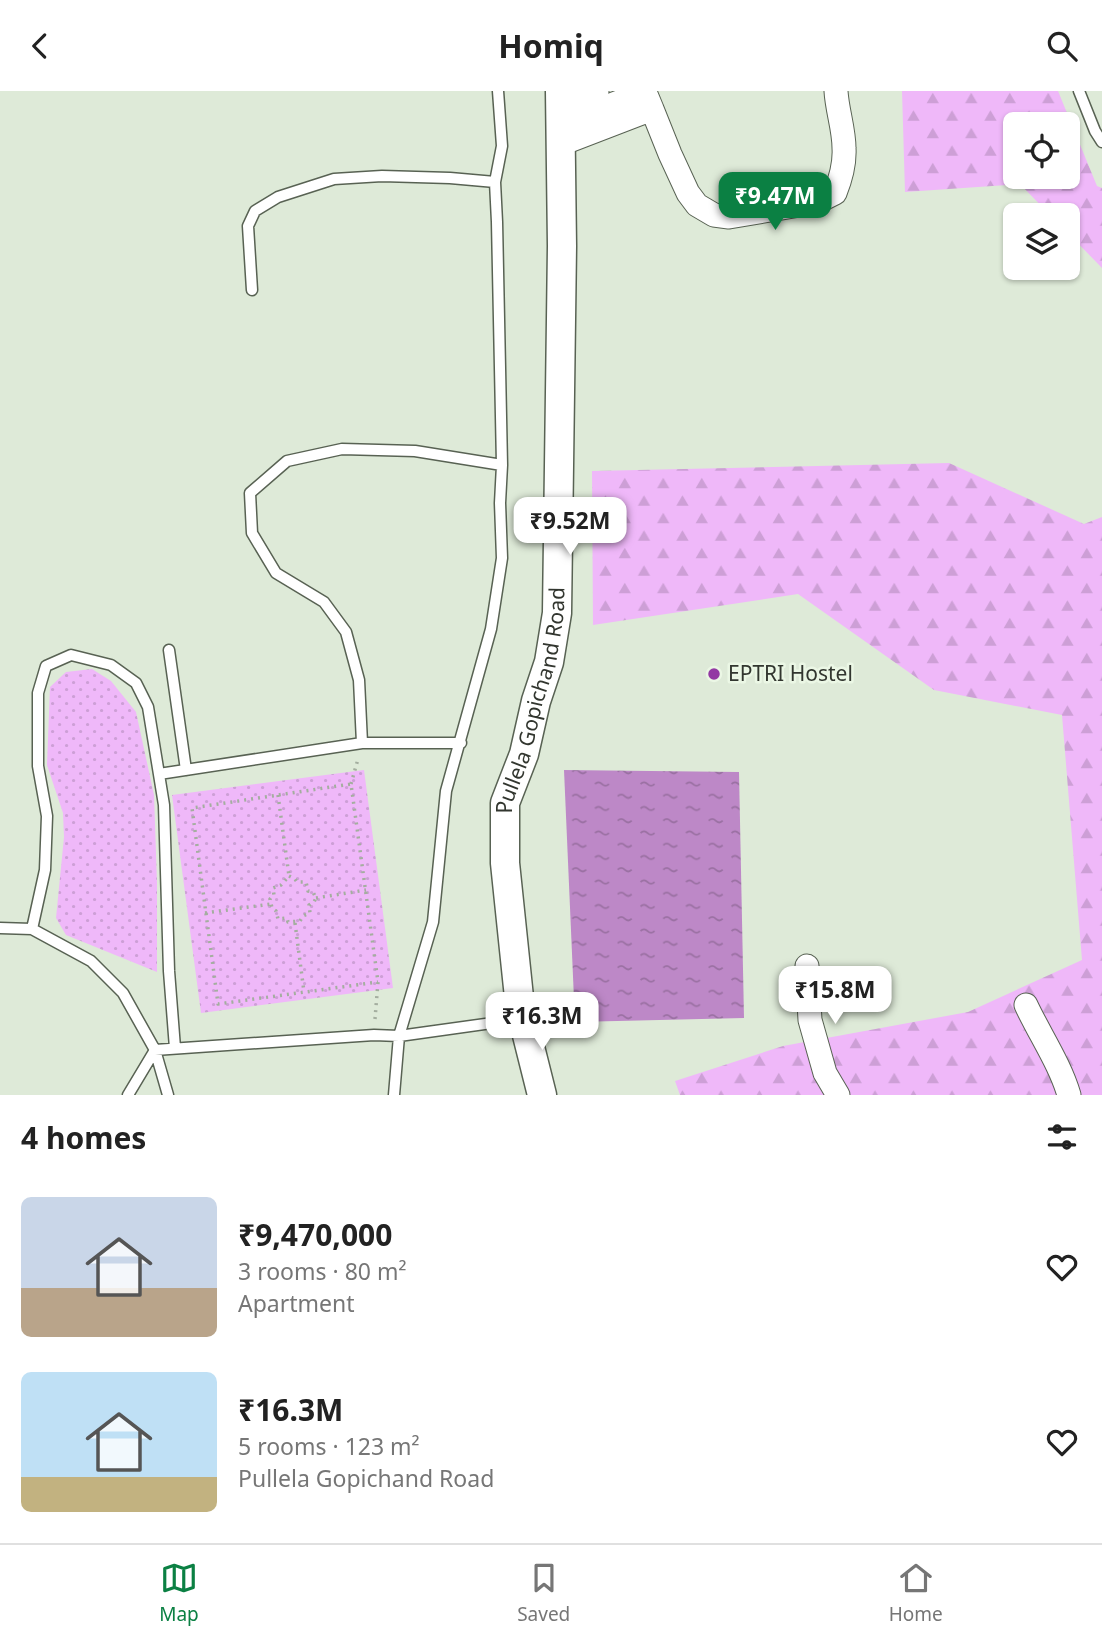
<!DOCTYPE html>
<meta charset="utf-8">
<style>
:root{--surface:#fff;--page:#f2f2f2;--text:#222;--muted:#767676;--line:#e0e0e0;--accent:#0b8043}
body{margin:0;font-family:"Noto Sans",sans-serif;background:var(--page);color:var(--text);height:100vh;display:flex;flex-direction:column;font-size:26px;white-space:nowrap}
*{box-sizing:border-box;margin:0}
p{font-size:23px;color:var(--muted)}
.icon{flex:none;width:38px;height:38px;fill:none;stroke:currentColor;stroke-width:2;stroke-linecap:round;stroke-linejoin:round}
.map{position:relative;height:1004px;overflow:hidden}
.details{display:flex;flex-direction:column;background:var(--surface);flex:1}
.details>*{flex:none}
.fabs{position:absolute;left:1003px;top:21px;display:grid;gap:14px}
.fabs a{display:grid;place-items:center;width:77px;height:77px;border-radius:10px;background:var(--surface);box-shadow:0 2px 5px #0004;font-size:35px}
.price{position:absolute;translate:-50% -60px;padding:0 16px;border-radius:14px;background:#fff;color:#222;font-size:23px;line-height:46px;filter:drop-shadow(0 2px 4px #0008)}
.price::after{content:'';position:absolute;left:50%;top:42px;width:21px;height:16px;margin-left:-10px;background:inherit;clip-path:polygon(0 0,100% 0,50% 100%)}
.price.selected{background:var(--accent);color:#fff}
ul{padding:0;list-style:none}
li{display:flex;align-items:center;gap:21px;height:175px;padding:0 21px}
li span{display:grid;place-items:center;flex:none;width:196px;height:140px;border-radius:10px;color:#555}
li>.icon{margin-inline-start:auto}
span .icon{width:84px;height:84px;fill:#fffc;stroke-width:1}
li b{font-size:30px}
h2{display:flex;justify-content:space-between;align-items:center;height:84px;padding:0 21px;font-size:30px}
header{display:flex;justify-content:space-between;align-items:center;height:91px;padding:0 21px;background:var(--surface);font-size:32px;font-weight:700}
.menu{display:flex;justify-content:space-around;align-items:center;height:98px;border-top:2px solid var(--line);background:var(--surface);font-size:19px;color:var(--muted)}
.menu a{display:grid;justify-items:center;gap:4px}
.menu .selected{color:var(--accent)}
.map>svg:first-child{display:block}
.green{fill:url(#green-dots)}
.forest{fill:url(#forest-firs);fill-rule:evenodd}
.water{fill:url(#water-ripples)}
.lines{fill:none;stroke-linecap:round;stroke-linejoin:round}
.service-casing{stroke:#586253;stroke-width:13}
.minor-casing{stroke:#586253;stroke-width:25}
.tertiary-casing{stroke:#586253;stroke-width:31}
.path{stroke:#a4ae9f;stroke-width:3.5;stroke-dasharray:2 5;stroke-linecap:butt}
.service{stroke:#fff;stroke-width:10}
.minor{stroke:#fff;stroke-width:23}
.tertiary{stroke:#fff;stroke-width:28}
.poi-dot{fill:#9338a3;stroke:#ebf7e5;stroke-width:2.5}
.labels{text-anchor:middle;stroke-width:5;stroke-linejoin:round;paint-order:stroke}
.poi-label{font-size:21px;fill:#32362f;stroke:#ebf7e5;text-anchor:start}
.street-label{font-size:21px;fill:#32362f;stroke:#ebf7e5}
</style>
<header><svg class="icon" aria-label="back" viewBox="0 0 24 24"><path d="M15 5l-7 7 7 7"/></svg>Homiq<svg class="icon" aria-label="search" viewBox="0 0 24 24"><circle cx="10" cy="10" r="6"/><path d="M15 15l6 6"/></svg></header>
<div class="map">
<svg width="1102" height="1004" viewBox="0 0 1102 1004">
<defs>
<pattern id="green-dots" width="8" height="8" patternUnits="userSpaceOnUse" patternTransform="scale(1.75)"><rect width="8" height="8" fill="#efb8f9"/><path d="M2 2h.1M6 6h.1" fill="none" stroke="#cd9fd6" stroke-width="1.8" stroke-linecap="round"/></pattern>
<pattern id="forest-firs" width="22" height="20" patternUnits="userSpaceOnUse" patternTransform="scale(1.75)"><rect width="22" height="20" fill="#efb8f9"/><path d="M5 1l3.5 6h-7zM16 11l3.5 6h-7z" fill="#cd9fd6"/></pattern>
<pattern id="water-ripples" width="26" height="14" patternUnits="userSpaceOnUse" patternTransform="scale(1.75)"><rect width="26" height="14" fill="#bd88c7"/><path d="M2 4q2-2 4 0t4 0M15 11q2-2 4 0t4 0" fill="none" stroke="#9a70a2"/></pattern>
</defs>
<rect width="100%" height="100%" fill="#deead8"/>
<path class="green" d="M 92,578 L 111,590 L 136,621 L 154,704 L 157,792 L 157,881 L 66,844 L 56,827 L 64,746 L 63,722 L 47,674 L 50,596 L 66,581 Z
M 364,679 L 393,897 L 201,922 L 172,704 Z"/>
<path class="forest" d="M 902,0 L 1058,0 L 1097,95 L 1102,97 L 1102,177 L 1068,142 L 1068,124 L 1050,124 L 1020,93 L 905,101 ZM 1015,33 L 1068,33 L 1068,86 L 1015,86 Z
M 949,372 L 1084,433 L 1102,426 L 1102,1004 L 680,1004 L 675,990 L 783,955 L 968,921 L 1082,869 L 1062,624 L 934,599 L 798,503 L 593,534 L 592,380 Z"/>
<path class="water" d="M 564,679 L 739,681 L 744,927 L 575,931 Z"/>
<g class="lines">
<g class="service-casing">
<path id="service" d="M 1079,0 L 1095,40 L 1102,51
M 252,199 L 248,135 L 255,120 L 278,106 L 334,88 L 382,85 L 450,87 L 495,91
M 169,559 L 186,679
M 461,652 L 362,652 L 359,589 L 346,541 L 324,511 L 276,482 L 252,442 L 250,402 L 287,370 L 342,358 L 415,360 L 502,374
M 159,683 L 362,652
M 0,837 L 32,838 L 91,870 L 123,902 L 155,959 L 168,1004
M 32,838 L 45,779 L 47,725 L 38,675 L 38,602 L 46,575 L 71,564 L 111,574 L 136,592 L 148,616 L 164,714 L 169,880 L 175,957
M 128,1004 L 155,959 L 374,944 L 399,945 L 433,831 L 446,700 L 491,538 L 502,467 L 500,412 L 502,374 L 497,131 L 495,91 L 502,55 L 498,0
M 394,1004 L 399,945 L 521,928"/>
</g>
<g class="minor-casing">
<path id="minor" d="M 561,15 L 597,0
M 561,33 L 645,1 L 652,18
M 561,53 L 652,18 L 670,63 L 688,102 L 697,114 L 714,124 L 729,126 L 817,111 L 835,102 C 841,87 845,73 844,57 C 844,38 837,19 836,0
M 807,875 L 810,929 L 825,982 L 838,1004
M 1026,914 C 1040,944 1060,973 1069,1004"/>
</g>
<g class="tertiary-casing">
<g id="tertiary">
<path id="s1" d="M 542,1004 L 520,916 L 505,772 L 505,712 L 524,663 L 536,610 L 549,571 L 557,522 L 562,155 L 560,0"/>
</g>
</g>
<path class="path" d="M 351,693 L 358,668
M 278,704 L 289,785
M 289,785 L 295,788 L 297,791 L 306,791 L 308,800 L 313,801 L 316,807 L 314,811 L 309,814 L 310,822 L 303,825 L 300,830 L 288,831 L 287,827 L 278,828 L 276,820 L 272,817 L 270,808 L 274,804 L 273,797 L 281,794 Z
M 316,807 L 366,799
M 205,822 L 271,813
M 295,832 L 304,901
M 375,928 L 378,891 L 351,693 L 192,717 L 218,913 L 378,891"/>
<use href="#service" class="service"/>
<use href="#minor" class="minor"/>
<use href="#tertiary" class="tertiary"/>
</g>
<circle class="poi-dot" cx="714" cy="583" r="7"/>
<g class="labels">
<g class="poi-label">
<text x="728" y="590">EPTRI Hostel</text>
</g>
<g class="street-label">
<text dy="7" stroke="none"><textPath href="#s1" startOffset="402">Pullela Gopichand Road</textPath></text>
</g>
</g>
</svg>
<div class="fabs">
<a><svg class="icon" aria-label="locate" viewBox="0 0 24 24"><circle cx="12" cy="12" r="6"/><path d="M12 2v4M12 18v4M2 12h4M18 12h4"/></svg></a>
<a><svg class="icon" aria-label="layers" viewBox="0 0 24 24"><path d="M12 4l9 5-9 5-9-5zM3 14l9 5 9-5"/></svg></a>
</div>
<b class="price selected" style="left:775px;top:141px">₹9.47M</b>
<b class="price" style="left:570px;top:466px">₹9.52M</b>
<b class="price" style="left:835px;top:935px">₹15.8M</b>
<b class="price" style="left:542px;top:961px">₹16.3M</b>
</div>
<section class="details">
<h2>4 homes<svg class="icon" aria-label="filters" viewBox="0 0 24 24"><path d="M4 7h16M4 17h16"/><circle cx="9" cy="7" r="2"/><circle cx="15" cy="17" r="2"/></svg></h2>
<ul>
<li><span style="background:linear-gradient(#c9d6e8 65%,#b9a48a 0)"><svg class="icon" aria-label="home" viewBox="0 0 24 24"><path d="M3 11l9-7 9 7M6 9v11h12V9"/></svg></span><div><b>₹9,470,000</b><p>3 rooms · 80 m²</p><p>Apartment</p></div><svg class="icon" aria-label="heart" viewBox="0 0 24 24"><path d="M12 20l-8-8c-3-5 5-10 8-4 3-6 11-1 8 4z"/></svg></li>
<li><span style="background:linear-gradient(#bfe0f5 75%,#c2b280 0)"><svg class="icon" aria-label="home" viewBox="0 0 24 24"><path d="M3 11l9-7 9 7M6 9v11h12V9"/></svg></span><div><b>₹16.3M</b><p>5 rooms · 123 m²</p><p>Pullela Gopichand Road</p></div><svg class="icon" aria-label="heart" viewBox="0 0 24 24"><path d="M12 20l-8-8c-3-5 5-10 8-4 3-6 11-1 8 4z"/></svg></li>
</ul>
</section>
<nav class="menu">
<a class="selected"><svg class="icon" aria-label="map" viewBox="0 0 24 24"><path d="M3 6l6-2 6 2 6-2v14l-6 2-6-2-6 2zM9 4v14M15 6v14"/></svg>Map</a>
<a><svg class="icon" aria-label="saved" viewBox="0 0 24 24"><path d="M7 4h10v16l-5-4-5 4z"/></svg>Saved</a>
<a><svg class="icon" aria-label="home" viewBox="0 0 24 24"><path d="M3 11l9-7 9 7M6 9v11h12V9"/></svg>Home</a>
</nav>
